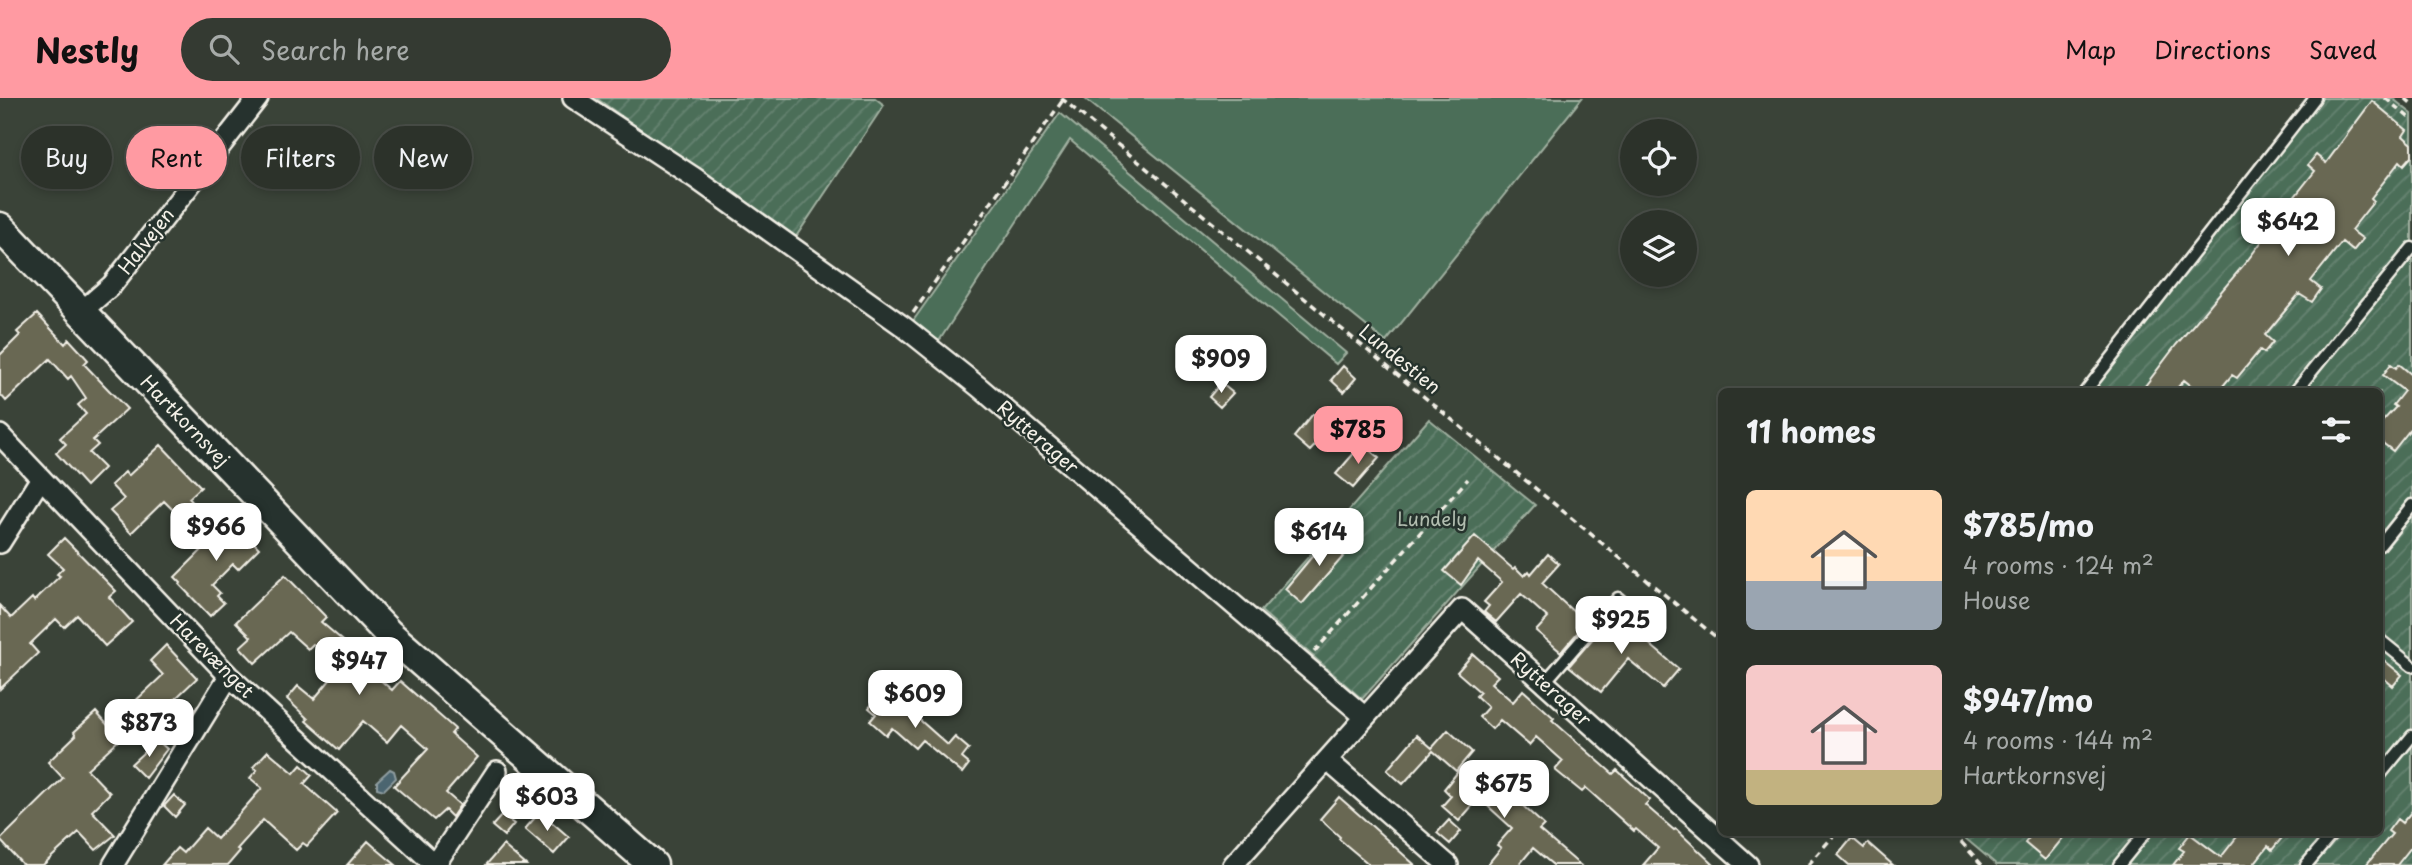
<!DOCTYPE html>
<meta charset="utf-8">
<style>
:root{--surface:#2c322a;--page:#343a32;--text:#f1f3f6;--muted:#a6aaa8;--line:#484d47;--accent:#ff9aa2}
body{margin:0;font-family:"Playpen Sans",sans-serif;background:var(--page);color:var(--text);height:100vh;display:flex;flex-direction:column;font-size:26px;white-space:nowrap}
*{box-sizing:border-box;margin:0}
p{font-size:23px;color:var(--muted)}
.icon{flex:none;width:38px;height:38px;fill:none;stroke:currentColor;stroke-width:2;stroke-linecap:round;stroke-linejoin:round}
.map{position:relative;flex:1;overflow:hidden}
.sheet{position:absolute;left:1718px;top:290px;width:665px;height:448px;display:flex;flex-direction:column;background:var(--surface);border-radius:10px;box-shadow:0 4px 10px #0003,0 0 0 2px var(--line)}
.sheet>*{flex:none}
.hud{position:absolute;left:21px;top:28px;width:665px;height:63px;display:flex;gap:14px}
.controls{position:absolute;left:1620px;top:21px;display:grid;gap:14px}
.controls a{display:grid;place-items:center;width:77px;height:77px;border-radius:50%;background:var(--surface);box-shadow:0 4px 10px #0003,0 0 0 2px var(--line);font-size:35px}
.price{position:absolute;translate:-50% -60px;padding:0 16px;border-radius:14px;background:#fff;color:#222;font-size:23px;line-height:46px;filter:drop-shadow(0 2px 4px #0008)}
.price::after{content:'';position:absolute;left:50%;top:42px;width:21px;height:16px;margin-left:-10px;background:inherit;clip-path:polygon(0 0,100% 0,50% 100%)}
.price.on{background:var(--accent);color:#111}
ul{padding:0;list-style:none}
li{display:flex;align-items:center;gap:21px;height:175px;padding:0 28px}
li span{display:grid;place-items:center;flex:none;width:196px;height:140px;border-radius:10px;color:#555}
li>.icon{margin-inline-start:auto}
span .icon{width:84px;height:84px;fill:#fffc;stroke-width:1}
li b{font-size:30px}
h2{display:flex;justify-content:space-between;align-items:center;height:84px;padding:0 28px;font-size:30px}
.pill{padding:0 24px;border-radius:32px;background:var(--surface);box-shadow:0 4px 10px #0003,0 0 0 2px var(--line);font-size:24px;line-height:63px}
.pill.on{background:var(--accent);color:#111}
header{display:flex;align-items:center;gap:42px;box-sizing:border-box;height:98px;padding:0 35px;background:var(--accent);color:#111}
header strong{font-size:33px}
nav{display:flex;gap:38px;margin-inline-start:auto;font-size:24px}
.search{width:490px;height:63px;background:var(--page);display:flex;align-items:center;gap:18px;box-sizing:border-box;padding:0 24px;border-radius:38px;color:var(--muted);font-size:26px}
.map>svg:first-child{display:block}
.grass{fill:#4c6e59;stroke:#a0b0a0;stroke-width:2}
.garden{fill:url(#garden-furrows);stroke:#a0b0a0;stroke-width:2}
.water{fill:#4b6570;stroke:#8f9da0;stroke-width:2}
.building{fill:#696753;stroke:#f4f1e8;stroke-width:2}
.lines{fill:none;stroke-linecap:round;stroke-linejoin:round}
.lane-casing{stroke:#f4f1e8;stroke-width:15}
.street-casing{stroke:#f4f1e8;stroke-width:24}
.secondary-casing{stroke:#f4f1e8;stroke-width:33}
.path{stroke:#f4f1e8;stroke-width:3.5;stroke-dasharray:7 5;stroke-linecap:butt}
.lane{stroke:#26332d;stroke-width:10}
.street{stroke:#26332d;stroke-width:19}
.secondary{stroke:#26332d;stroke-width:28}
.labels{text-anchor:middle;stroke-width:5;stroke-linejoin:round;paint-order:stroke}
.street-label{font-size:19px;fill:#f4f1e8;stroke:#26332d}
.park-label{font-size:19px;fill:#b1bdaf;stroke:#26332d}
</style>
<header>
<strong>Nestly</strong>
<div class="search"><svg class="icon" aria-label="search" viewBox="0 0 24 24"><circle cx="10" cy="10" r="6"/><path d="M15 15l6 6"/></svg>Search here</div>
<nav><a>Map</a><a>Directions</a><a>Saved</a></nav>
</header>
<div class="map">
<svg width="2412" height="767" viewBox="0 0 2412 767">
<defs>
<pattern id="garden-furrows" width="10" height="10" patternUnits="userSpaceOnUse" patternTransform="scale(1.75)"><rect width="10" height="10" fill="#4c6e59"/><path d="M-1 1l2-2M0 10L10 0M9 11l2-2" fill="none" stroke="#668371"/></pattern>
</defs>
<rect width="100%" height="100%" fill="#3a4338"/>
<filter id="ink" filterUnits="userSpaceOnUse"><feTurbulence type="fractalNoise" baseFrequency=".0143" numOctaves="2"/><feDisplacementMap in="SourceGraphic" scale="14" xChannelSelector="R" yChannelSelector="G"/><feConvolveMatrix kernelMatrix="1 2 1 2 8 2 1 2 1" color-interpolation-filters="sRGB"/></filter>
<g filter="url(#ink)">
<path class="grass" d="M 1084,0 L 1582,0 L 1386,244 Z
M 1060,15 L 1346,255 L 1336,266 L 1070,42 L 939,243 L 913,223 Z"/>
<path class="garden" d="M 596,0 L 875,0 L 884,7 L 795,140 Z
M 2307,0 L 2392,0 L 2412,16 L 2412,767 L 1997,767 L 1959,735 L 2380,735 L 2380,294 L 2077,294 Z
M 1429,321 L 1535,407 L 1362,601 L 1261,513 Z"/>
<path class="water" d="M 390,671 L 394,673 L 396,680 L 384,692 L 377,690 L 377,683 Z"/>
<path class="building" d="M 2372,3 L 2407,32 L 2403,38 L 2412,46 L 2412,58 L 2404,67 L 2400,63 L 2371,100 L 2374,103 L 2351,132 L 2363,141 L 2353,153 L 2342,144 L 2311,183 L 2321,191 L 2312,204 L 2299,196 L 2265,237 L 2273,244 L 2264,255 L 2260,252 L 2237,280 L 2232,277 L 2218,294 L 2199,294 L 2184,282 L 2174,294 L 2152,294 L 2145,288 L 2176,247 L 2247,163 L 2271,131 L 2270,130 L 2315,73 L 2308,67 L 2316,57 L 2326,65 Z
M 37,216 L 65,246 L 69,241 L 80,253 L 88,262 L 84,266 L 127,311 L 93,342 L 98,347 L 89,355 L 104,370 L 86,388 L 56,355 L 66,346 L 60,340 L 86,316 L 78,307 L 86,300 L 71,278 L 68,281 L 50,261 L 6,303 L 0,296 L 0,257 L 20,237 L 17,234 Z
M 2391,266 L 2396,270 L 2399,266 L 2412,277 L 2412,329 L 2393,353 L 2380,343 L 2380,326 L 2396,309 L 2393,307 L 2404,293 L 2383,277 Z
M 1343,268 L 1356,280 L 1344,294 L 1331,282 Z
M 1221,285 L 1233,295 L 1220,309 L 1209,299 Z
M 1351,309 L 1374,329 L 1360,345 L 1337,325 Z
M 1313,316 L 1330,331 L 1310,353 L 1294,339 Z
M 1362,346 L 1379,360 L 1353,390 L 1336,376 Z
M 161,347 L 201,389 L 189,400 L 194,406 L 180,419 L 164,403 L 131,435 L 110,413 L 124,401 L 111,387 L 125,374 L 128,378 Z
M 226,416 L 259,450 L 238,471 L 233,466 L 212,487 L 220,495 L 217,498 L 224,505 L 210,518 L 180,487 L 181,485 L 175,479 L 216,438 L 210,431 Z
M 1341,433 L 1354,446 L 1302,506 L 1285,491 L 1319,450 L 1324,454 Z
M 1475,438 L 1513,471 L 1515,469 L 1524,478 L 1529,473 L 1531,476 L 1548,456 L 1559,466 L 1542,485 L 1577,517 L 1591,504 L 1598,511 L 1561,554 L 1536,533 L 1548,520 L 1521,496 L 1496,524 L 1484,514 L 1489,508 L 1484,504 L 1502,484 L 1478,463 L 1461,487 L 1444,473 Z
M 64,440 L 116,493 L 109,499 L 132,524 L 105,548 L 77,517 L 64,529 L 56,521 L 30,546 L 38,555 L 0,591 L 0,508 L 11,520 L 32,500 L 34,503 L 60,478 L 57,476 L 63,470 L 48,456 Z
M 285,477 L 326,519 L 321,524 L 375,570 L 371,574 L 392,592 L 400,583 L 455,631 L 451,636 L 477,659 L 446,695 L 460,707 L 452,719 L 445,712 L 434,722 L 394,688 L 428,651 L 401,627 L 387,644 L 363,623 L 339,652 L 306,623 L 308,621 L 287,601 L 298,588 L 314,601 L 340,570 L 313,546 L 308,551 L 289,534 L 255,565 L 240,549 L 251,539 L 236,524 Z
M 1614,516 L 1679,571 L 1663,590 L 1628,561 L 1601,594 L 1569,568 Z
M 166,547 L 197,580 L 175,601 L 183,609 L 154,635 L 129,609 L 163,577 L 150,563 Z
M 1473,556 L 1498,578 L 1491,585 L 1513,604 L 1523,592 L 1554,620 L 1552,622 L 1613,676 L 1617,672 L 1650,702 L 1645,707 L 1674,732 L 1676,731 L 1714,767 L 1643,767 L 1658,750 L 1636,731 L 1634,733 L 1586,690 L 1582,694 L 1555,672 L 1563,663 L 1536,639 L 1529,647 L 1500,622 L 1492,631 L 1479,619 L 1488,609 L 1476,598 L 1480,594 L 1457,574 Z
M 2380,559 L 2402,577 L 2393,588 L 2380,577 Z
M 885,591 L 948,647 L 955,639 L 969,651 L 962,660 L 969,666 L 962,675 L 922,642 L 915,650 L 892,630 L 886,637 L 870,623 L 876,616 L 869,610 Z
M 96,614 L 120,641 L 87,671 L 110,695 L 92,713 L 115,737 L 96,752 L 79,734 L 43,767 L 23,767 L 0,742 L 63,680 L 48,664 L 76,637 L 74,634 Z
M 1448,632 L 1472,654 L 1456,673 L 1433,653 L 1403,686 L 1387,672 L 1417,637 L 1432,650 Z
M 157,642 L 167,651 L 145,680 L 131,666 Z
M 268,653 L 294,675 L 301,667 L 312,677 L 304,686 L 337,715 L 307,748 L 303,745 L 296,752 L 263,722 L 237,751 L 240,753 L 228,767 L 162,767 L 177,750 L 183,755 L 205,730 L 217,741 L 262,690 L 250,680 L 257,672 L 253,669 Z
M 1461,670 L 1480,686 L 1492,673 L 1505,683 L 1501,688 L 1544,727 L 1539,732 L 1580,767 L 1553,767 L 1533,750 L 1519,767 L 1487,767 L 1501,750 L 1497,747 L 1512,730 L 1479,700 L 1459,723 L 1442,708 L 1451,698 L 1444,691 Z
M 174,697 L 185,707 L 175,719 L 164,708 Z
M 1339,699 L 1364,721 L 1415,767 L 1370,767 L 1339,741 L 1340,739 L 1320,721 Z
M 2412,713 L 2412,748 L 2397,767 L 2366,767 L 2392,736 L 2388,733 L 2397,721 L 2402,725 Z
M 540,714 L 569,739 L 554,756 L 525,731 Z
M 502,717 L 514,726 L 504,738 L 492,728 Z
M 1449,722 L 1461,733 L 1450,746 L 1437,735 Z
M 2033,735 L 2067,735 L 2045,762 L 2025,745 Z
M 2240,735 L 2286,735 L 2272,752 L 2268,748 L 2253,767 L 2173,767 L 2184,753 L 2179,750 L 2190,736 L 2221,759 Z
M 1852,740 L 1864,750 L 1868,745 L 1893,767 L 1849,767 L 1838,757 Z
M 368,743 L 378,752 L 396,767 L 347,767 Z
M 503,747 L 526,767 L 486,767 Z"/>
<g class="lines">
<g class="lane-casing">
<path id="lane" d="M 2085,294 L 2315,0
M 2295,294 L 2412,150
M 2380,447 L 2412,407
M 2380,542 L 2412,568
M 1544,585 L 1618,500 L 1626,507
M 2380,677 L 2412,638
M 2119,767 L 2145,735
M 2306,767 L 2333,735"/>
</g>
<g class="street-casing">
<path id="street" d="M 573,0 L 695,80 L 904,229 L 979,289 L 1365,619
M 81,214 L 112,187 L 258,0
M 0,337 L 229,578 L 435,767 L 497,673
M 0,445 L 41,380
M 1327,662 L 1448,767
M 113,767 L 229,578
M 1233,767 L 1462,511 L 1748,767"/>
</g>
<g class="secondary-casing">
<path id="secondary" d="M 0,129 L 388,535 L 653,767"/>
</g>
<path class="path" d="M 1061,0 L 1722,544
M 2385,0 L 2412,22
M 2405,0 L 2412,6
M 913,215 L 1063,2
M 1314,554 L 1468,381
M 1953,735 L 1982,767
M 1808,767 L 1836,735"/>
<use href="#lane" class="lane"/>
<use href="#street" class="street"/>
<use href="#secondary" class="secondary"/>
</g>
</g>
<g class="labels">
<g class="street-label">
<text transform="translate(146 143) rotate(-52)" y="7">Halvejen</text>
<text transform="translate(1400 261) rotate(39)" y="7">Lundestien</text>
<text transform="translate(185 323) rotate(46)" y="7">Hartkornsvej</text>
<text transform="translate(1038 339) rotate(41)" y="7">Rytterager</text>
<text transform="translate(212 558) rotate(45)" y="7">Harevænget</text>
<text transform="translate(1551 591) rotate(42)" y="7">Rytterager</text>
</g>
<g class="park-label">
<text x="1432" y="428">Lundely</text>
</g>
</g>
</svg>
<div class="controls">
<a><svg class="icon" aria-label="locate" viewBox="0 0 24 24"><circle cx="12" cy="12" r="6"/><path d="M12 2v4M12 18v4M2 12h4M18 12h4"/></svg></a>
<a><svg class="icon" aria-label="layers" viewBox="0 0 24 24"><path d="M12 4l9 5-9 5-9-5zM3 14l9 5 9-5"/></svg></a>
</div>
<b class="price" style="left:2288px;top:160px">$642</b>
<b class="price" style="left:1221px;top:297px">$909</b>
<b class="price on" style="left:1358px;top:368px">$785</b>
<b class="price" style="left:216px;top:465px">$966</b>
<b class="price" style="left:1319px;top:470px">$614</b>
<b class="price" style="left:1621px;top:558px">$925</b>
<b class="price" style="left:359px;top:599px">$947</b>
<b class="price" style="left:915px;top:632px">$609</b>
<b class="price" style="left:149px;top:661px">$873</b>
<b class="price" style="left:1504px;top:722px">$675</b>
<b class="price" style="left:547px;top:735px">$603</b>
<div class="hud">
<a class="pill">Buy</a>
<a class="pill on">Rent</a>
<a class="pill">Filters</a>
<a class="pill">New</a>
</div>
<section class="sheet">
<h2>11 homes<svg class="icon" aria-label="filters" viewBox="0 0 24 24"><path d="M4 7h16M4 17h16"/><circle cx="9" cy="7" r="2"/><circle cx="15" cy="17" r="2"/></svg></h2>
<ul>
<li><span style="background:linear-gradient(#ffd9b3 65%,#9aa5b1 0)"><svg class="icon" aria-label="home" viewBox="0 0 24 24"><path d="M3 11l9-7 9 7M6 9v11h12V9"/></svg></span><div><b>$785/mo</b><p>4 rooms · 124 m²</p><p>House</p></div></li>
<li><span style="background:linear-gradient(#f6c9c9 75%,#c2b280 0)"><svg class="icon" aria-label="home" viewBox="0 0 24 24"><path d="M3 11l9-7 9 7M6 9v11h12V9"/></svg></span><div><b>$947/mo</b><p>4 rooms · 144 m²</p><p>Hartkornsvej</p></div></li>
</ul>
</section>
</div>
